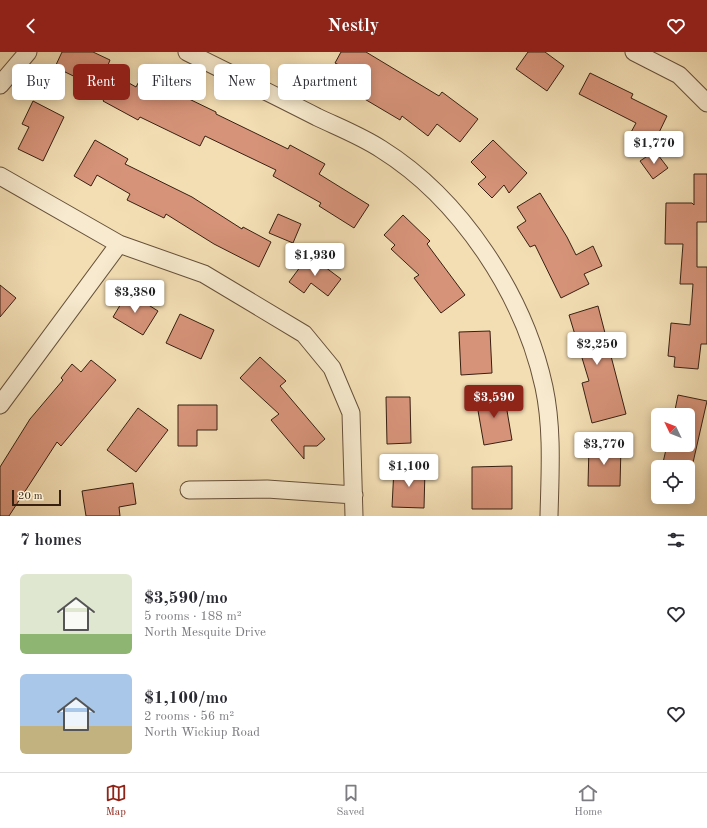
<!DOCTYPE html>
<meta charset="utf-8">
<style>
:root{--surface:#fff;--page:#f2f2f3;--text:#2b2b33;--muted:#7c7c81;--line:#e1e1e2;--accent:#8f2418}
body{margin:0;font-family:"Old Standard TT",serif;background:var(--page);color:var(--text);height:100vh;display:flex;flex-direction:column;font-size:15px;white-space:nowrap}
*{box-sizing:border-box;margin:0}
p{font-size:13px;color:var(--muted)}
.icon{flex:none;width:22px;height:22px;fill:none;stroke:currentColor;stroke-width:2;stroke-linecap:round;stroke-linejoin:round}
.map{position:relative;height:464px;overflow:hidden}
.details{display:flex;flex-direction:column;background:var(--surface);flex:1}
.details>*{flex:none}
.hud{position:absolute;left:12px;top:12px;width:400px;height:36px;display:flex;gap:8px}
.needle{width:26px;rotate:313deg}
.buttons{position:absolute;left:651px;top:356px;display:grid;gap:8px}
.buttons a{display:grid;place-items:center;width:44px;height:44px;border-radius:6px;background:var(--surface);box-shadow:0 2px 10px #0003;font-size:20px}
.scale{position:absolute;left:12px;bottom:10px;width:49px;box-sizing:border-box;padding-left:4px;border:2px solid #372012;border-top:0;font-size:11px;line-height:14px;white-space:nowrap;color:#372012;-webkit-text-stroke:3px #f7eace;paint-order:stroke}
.price{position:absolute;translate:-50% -34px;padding:0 9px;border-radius:4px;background:#fff;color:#222;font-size:13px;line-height:26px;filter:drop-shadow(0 1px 2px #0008)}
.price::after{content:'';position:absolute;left:50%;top:24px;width:12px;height:9px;margin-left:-6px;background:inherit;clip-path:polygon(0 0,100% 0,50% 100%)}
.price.active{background:var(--accent);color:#fff}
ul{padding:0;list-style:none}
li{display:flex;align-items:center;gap:12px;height:100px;padding:0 20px}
li span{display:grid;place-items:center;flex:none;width:112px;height:80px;border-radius:6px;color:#555}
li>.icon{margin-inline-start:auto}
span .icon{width:48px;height:48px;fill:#fffc;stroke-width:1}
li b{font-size:17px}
h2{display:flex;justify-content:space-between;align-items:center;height:48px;padding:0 20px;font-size:17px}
.pill{padding:0 14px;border-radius:6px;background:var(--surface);box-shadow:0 2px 10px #0003;font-size:14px;line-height:36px}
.pill.active{background:var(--accent);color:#fff}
header{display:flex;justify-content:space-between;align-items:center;height:52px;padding:0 20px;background:var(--accent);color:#fff;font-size:18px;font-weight:700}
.menu{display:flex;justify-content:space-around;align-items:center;height:56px;border-top:1px solid var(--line);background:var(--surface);font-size:11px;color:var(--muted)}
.menu a{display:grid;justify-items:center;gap:2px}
.menu .active{color:var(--accent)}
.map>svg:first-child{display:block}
.building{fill:#d69379;stroke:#372012}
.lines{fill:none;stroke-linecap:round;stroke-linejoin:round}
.minor-casing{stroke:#66503a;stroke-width:19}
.minor{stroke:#f7eace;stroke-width:17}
</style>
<header><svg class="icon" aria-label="back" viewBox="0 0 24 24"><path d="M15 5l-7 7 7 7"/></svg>Nestly<svg class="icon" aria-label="heart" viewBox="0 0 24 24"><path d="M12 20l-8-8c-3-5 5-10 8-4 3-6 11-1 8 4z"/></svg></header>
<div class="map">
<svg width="707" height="464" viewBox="0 0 707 464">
<rect width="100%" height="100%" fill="#f3deb4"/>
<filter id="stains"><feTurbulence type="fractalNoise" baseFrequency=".005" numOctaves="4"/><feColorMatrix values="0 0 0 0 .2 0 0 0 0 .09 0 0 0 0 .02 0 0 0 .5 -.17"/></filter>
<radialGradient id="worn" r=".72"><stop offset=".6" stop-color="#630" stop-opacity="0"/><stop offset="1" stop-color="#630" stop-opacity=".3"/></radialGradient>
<path class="building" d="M 62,0 L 93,0 L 110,8 L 106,18 L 136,35 L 143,22 L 158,32 L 216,60 L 216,62 L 288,97 L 290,93 L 325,112 L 319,122 L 369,153 L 354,176 L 319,154 L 321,151 L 273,124 L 276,118 L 205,84 L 200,94 L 140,65 L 138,68 L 103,49 L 108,41 L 55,15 Z
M 341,0 L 366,0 L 439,44 L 442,40 L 478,67 L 460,90 L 437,72 L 428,84 L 402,64 L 400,68 L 346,36 L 355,21 L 335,11 Z
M 528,0 L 545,0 L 564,14 L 547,39 L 516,17 Z
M 590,21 L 633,42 L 631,46 L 667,64 L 652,95 L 629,84 L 636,71 L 579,42 Z
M 33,49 L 64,65 L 43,109 L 18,97 L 29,75 L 22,72 Z
M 95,88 L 128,107 L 125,112 L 192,145 L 242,177 L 243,175 L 271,190 L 259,215 L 214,192 L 166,162 L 164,166 L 127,148 L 130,142 L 97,123 L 91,134 L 74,124 Z
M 493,88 L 527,121 L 509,141 L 504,133 L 492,146 L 478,132 L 486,125 L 471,110 Z
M 655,99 L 668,116 L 653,127 L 640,109 Z
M 694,122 L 707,122 L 707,170 L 697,170 L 697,215 L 707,215 L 707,292 L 701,292 L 698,317 L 674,315 L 675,305 L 668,304 L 671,271 L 690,273 L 693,232 L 680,232 L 683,192 L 665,192 L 666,151 L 692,151 L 694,153 Z
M 540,141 L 567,185 L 576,203 L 593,194 L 602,214 L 584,222 L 589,232 L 561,246 L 535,193 L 530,195 L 517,175 L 526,169 L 517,155 Z
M 278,162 L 301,172 L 293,191 L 269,181 Z
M 403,163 L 430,189 L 427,192 L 465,243 L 441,261 L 414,226 L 419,223 L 391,197 L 395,193 L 384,183 Z
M 309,203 L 341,227 L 328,244 L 311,231 L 304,241 L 289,230 Z
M 0,233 L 16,246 L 0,265 Z
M 128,240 L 158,259 L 143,283 L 113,265 Z
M 598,254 L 626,362 L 592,371 L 582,331 L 589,329 L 569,263 Z
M 180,262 L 214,278 L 201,307 L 166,291 Z
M 490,279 L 492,321 L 461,323 L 459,280 Z
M 260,305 L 286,329 L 280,334 L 325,387 L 317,394 L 304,394 L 304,407 L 271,368 L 279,362 L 240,326 Z
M 91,308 L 116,328 L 61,394 L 57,390 L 9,464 L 0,464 L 0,415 L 30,367 L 63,328 L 61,326 L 72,312 L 81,320 Z
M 504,341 L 512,388 L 484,393 L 476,347 Z
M 678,343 L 707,349 L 692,415 L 662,415 L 667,393 L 688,393 L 688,363 L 674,363 Z
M 386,345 L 410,345 L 411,391 L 387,392 Z
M 178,353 L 217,353 L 217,378 L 197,378 L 197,394 L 178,394 Z
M 138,356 L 168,378 L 136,420 L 107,398 Z
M 589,393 L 621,394 L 620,434 L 588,434 Z
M 512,414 L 512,457 L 472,457 L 472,415 Z
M 394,416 L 425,418 L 424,456 L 392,455 Z
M 133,431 L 136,452 L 119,455 L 120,464 L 86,464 L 82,439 Z"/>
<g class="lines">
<g class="minor-casing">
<path id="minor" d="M 187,0 C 231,22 274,43 317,65 C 338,75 361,84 381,97 C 461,147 524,243 544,335 C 553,377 550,422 549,464
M 634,0 L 679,23 L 707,51
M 0,33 L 28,0
M 0,124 L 119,192 L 204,222 L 304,282 L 332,316 L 351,361 L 354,464
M 0,353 L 119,192
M 189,438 L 267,437 L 354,443"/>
</g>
<use href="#minor" class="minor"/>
</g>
<rect width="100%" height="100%" filter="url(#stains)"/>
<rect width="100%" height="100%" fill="url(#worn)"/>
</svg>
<div class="buttons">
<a><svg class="needle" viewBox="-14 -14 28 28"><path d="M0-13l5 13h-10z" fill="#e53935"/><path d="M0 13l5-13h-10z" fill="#7c7c81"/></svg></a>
<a><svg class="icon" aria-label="locate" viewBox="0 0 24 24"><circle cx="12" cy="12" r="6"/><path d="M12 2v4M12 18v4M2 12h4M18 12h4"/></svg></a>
</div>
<div class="scale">20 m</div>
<b class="price" style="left:654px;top:113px">$1,770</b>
<b class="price" style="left:315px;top:225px">$1,930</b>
<b class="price" style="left:135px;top:262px">$3,380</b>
<b class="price" style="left:597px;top:314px">$2,250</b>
<b class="price active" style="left:494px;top:367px">$3,590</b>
<b class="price" style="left:604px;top:414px">$3,770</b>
<b class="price" style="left:409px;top:436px">$1,100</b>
<div class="hud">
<a class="pill">Buy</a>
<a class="pill active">Rent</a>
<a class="pill">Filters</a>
<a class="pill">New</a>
<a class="pill">Apartment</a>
</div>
</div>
<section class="details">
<h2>7 homes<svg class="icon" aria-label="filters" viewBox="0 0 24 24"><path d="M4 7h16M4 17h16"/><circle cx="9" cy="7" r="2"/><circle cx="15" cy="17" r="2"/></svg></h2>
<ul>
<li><span style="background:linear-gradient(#dfe7d0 75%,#8fb573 0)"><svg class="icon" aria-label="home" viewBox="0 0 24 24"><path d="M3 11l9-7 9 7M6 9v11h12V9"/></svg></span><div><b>$3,590/mo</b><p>5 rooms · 188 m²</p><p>North Mesquite Drive</p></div><svg class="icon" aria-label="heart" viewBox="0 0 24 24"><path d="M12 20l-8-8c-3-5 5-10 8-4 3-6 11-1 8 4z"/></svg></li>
<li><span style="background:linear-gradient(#a9c7e8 65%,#c2b280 0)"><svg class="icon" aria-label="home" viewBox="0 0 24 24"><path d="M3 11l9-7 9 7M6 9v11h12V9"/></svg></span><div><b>$1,100/mo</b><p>2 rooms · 56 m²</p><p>North Wickiup Road</p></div><svg class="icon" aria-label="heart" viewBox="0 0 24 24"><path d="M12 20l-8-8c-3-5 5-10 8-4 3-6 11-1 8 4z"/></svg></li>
</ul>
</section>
<nav class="menu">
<a class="active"><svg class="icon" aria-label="map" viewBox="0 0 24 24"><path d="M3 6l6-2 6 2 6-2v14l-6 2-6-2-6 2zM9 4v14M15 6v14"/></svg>Map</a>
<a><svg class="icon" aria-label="saved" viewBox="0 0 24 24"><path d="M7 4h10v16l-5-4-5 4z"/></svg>Saved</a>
<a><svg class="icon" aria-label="home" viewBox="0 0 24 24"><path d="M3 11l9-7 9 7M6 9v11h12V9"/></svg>Home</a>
</nav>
